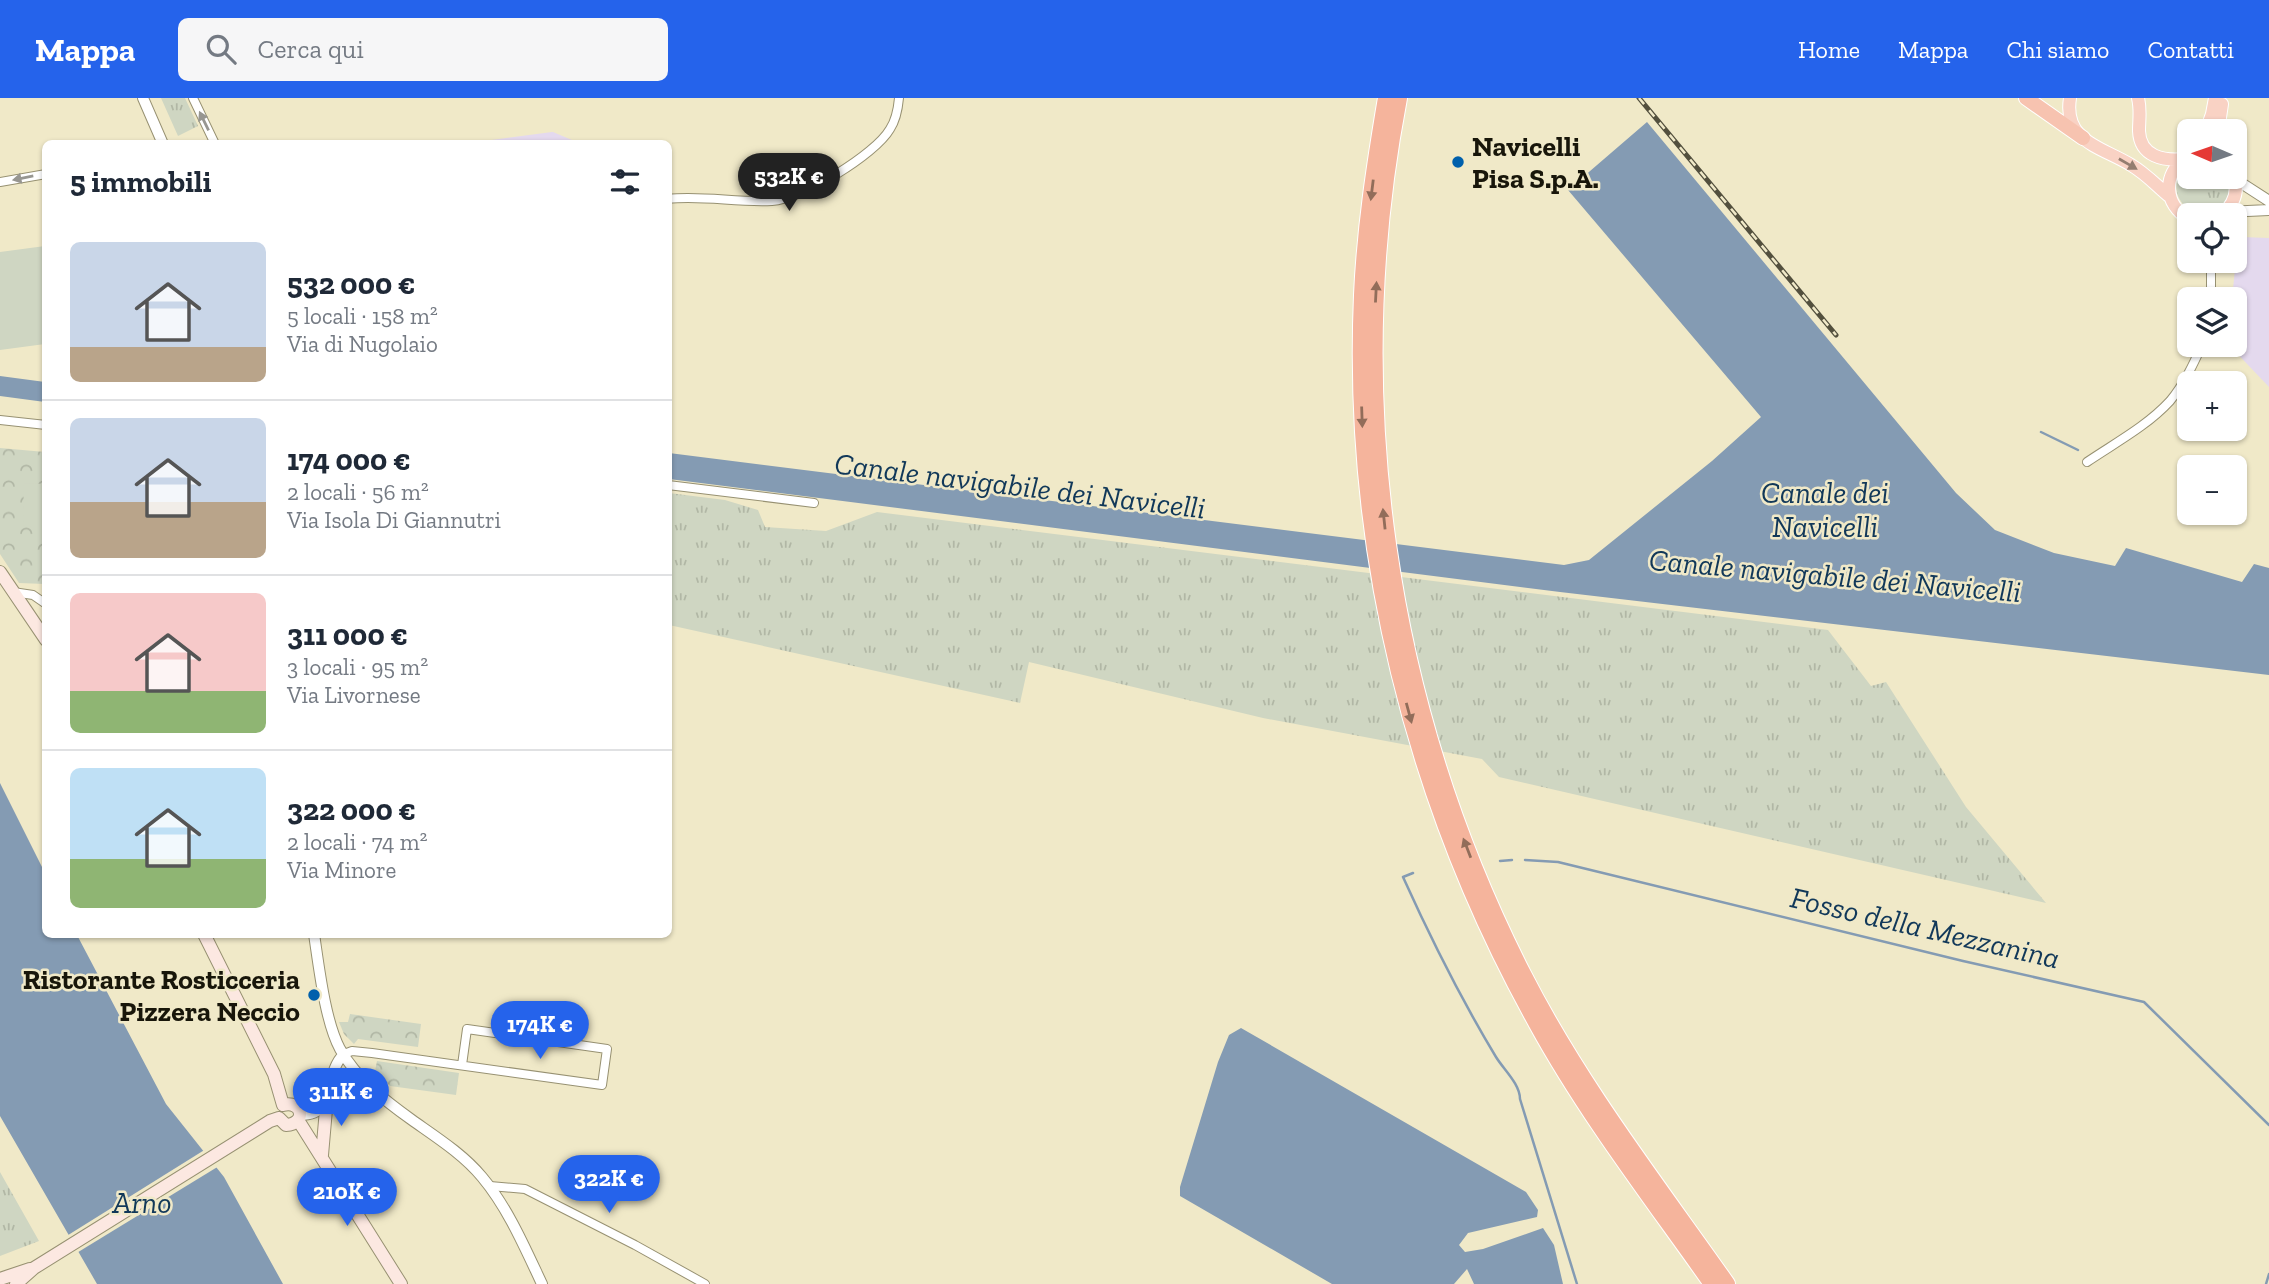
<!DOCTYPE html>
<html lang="it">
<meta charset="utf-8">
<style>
:root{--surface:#fff;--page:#f6f6f7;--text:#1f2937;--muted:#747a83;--line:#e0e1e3;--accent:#2563eb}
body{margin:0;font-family:"Zilla Slab",serif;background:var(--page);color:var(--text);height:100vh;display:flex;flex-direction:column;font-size:26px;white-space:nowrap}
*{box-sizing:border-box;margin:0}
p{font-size:23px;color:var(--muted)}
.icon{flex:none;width:38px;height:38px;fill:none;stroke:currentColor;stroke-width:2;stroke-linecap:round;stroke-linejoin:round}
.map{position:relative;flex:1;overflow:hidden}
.drawer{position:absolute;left:42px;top:42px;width:630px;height:798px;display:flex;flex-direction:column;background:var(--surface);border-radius:10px;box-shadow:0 2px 5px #0004}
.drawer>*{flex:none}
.needle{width:46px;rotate:272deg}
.controls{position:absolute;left:2177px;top:21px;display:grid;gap:14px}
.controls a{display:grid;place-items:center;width:70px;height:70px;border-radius:10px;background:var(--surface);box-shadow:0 2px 5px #0004;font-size:35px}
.price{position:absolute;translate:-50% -60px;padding:0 16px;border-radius:24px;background:var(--accent);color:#fff;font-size:23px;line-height:46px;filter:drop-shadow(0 2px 4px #0008)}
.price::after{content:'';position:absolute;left:50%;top:42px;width:21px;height:16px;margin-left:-10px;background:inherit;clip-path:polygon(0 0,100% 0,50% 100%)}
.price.current{background:#222;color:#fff}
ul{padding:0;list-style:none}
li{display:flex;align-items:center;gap:21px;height:175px;padding:0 28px}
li+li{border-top:2px solid var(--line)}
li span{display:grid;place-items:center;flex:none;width:196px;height:140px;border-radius:10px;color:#555}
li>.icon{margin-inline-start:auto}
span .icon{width:84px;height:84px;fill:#fffc;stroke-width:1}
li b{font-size:30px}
h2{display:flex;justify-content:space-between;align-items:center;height:84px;padding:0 28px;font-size:30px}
header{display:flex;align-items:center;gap:42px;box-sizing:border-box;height:98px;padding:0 35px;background:var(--accent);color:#fff}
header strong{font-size:33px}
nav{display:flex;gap:38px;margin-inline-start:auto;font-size:24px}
.search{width:490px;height:63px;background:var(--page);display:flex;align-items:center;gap:18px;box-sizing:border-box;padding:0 24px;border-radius:10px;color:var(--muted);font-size:26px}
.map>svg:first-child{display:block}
.commercial{fill:#e4d9ee}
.grass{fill:url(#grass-tufts)}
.park{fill:url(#park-crowns)}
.garden{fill:#cfd6c2}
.water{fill:#849bb3}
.pier{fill:#f0e9c8}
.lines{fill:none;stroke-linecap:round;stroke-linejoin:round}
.stream{stroke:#849bb3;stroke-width:2.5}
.minor-casing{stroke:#979172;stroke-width:10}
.tertiary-casing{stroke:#979172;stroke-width:12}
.secondary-casing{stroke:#979172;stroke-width:14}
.primary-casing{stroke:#fff;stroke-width:14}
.trunk-casing{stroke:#fff;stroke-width:16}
.motorway-casing{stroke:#fff;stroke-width:18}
.minor{stroke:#fff;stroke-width:8}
.tertiary{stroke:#fff;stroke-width:10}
.secondary{stroke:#fce8e1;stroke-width:12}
.primary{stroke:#f9d2c4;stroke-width:12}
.trunk{stroke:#f7c3b0;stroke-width:14}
.motorway{stroke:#f5b49c;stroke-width:16}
.rail-casing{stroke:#53503e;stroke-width:5}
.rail{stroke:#f0e9c8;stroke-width:2.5;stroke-dasharray:8;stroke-linecap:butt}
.oneway{fill:#979691}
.oneway2{fill:#947d70}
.oneway3{fill:#926d5a}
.poi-dot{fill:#0060ac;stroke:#f0e9c8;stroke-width:2.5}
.labels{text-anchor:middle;stroke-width:5;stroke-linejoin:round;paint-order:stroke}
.poi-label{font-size:28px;font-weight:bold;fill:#18160a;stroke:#f0e9c8;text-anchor:start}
.water-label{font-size:30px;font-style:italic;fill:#113859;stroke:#f0e9c8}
</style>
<header>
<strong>Mappa</strong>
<div class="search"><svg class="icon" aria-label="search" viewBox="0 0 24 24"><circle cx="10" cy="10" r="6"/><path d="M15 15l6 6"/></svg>Cerca qui</div>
<nav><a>Home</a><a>Mappa</a><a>Chi siamo</a><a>Contatti</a></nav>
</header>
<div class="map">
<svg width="2269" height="1186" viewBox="0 0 2269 1186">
<defs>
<pattern id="grass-tufts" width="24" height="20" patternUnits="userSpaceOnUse" patternTransform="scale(1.75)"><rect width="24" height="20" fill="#cfd6c2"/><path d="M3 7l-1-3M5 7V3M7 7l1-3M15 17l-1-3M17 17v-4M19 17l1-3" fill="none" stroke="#b1b7a5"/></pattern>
<pattern id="park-crowns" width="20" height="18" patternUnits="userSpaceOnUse" patternTransform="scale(1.75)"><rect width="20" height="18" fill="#cfd6c2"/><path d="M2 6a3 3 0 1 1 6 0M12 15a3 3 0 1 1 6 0" fill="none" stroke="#b1b7a5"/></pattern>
</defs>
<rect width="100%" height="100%" fill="#f0e9c8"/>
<path class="commercial" d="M 553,34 L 579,45 L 469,45 L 552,34 Z
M 2241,139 L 2269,140 L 2269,289 L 2229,247 L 2235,247 L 2235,201 L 2232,201 L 2237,151 Z"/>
<path class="grass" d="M 161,0 L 185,0 L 198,28 L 178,38 Z
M 2189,67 L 2189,79 L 2227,79 C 2230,88 2230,97 2224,105 C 2200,136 2154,93 2189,67 Z
M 669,395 L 725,402 L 758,412 L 765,429 L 826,433 L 877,414 L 1828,532 L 1871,588 L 1886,584 L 1966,709 L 2046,805 L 1499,679 L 1482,661 L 1263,620 L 1029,564 L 1020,605 L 669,527 Z
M 0,1074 L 39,1143 L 0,1158 Z"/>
<path class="park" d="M 0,350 L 45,354 L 45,486 L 19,485 L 0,456 Z
M 350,916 L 421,926 L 418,949 L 358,941 L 354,946 L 344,936 L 339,924 L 348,924 Z
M 377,963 L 459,975 L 456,997 L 390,988 L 375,973 Z"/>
<path class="garden" d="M 45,148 L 45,246 L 0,252 L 0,154 Z
M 24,385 L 45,386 L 45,430 L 23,427 Z"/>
<path class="water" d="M 1647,24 L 1956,395 L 1995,432 L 2054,455 L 2115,468 L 2126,450 L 2242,484 L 2254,466 L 2269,470 L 2269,577 L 1560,494 L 669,381 L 669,355 L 1564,467 L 1589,462 L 1712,363 L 1761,319 L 1568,92 Z
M 0,278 L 45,284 L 45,304 L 0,298 Z
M 0,685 L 45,775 L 46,836 L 77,837 L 166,1006 L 224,1079 L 283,1186 L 97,1186 L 0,1018 Z
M 1241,930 L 1526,1094 L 1538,1112 L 1537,1119 L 1468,1135 L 1459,1147 L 1465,1154 L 1483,1151 L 1543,1130 L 1554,1147 L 1563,1186 L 1474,1186 L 1467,1171 L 1454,1186 L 1332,1186 L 1180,1098 L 1180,1089 L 1218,964 L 1229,937 Z"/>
<path class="pier" d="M 206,1051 L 219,1068 L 75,1156 L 65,1139 Z"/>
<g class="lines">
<path class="stream" d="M 2041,334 L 2078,352
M 1525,762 L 1558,764 L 1963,863 L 2144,904 L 2269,1027
M 1500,763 L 1512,762
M 1413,775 L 1403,779 C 1431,841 1461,901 1496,959 C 1504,972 1520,986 1520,1001 L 1577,1186
M 2266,1186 L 2269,1176"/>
<g class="minor-casing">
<path id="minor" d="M 193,0 L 215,46
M 0,84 L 46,76
M 668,101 C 702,97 737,105 772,103 C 802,101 875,57 890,31 C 896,22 898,11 899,0
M 2211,163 L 2211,201
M 0,322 L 46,327
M 2087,364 C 2115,345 2147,328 2170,303 C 2184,286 2193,267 2202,247
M 668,387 L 814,405
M 13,494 L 33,497 L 46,506
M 344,956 L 352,953 L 372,955 L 602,987 L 607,951 L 467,931 L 462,967
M 490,1088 L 525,1091 L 635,1147 L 705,1186"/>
</g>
<g class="tertiary-casing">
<path id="tertiary" d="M 143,0 L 163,46
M 2235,81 L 2269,103
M 2226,114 L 2269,112
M 314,836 C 319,869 325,923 340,951 C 357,981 384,1002 412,1022 C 436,1039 463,1056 482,1079 C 508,1110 525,1150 542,1186
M 300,1017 C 340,1017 322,977 344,956"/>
</g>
<g class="secondary-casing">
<path id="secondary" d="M 0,474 L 46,542
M 204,836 L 274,976 L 283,1007
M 279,1020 L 286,1027 C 307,1026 303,1002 283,1007
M 298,1022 L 401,1186
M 322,1057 L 327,1000
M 0,1181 L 30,1171
M 16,1186 L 34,1170 L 270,1023 L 279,1020"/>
</g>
<g class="primary-casing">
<path id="primary" d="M 2070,0 C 2063,44 2102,49 2131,67 C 2145,75 2157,88 2169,98
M 2138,0 C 2141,12 2139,21 2139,33 C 2140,59 2164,63 2184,61
M 2206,33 L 2212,16 L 2215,0
M 2218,33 L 2222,6
M 2186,60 C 2162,76 2164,107 2189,121
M 2222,117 C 2233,107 2239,94 2234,79"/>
</g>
<g class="trunk-casing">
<path id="trunk" d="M 2026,0 L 2083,40"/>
</g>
<g class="motorway-casing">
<path id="motorway" d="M 1386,0 C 1375,65 1365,130 1362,197 C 1351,451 1413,704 1537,926 C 1587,1017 1652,1101 1712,1186
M 1399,0 C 1342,296 1386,607 1523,876 C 1579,986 1656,1085 1727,1186"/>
</g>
<use href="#minor" class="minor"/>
<use href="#tertiary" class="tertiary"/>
<use href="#secondary" class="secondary"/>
<use href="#primary" class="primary"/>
<use href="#trunk" class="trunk"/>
<use href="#motorway" class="motorway"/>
<g class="rail-casing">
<path id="rail" d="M 1639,0 L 1836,237"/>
</g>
<use href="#rail" class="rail"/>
</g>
<defs><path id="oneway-solid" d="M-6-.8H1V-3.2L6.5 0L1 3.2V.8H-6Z" transform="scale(1.75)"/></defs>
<g class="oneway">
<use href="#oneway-solid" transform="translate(204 23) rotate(-116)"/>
<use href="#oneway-solid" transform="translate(23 80) rotate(169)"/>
</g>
<use class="oneway2" href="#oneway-solid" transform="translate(2128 66) rotate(30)"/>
<g class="oneway3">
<use href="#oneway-solid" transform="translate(1372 92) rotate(97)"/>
<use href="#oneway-solid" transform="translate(1376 194) rotate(-87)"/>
<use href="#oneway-solid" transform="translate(1362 319) rotate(88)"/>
<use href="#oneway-solid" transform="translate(1384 421) rotate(-96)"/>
<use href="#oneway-solid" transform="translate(1409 615) rotate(75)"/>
<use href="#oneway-solid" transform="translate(1467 750) rotate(-111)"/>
</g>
<g class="poi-dot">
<circle cx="1458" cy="64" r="7"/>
<circle cx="314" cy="897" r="7"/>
</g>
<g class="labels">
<g class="poi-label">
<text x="1472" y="58">Navicelli<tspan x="1472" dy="32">Pisa S.p.A.</tspan></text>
<text x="300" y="891" text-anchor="end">Ristorante Rosticceria<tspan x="300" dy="32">Pizzera Neccio</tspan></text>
</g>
<g class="water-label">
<text transform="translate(1020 388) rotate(7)" y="10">Canale navigabile dei Navicelli</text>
<text x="1825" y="405">Canale dei<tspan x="1825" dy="34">Navicelli</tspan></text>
<text transform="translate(1835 478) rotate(5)" y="10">Canale navigabile dei Navicelli</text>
<text transform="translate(1925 830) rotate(13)" y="10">Fosso della Mezzanina</text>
<text x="142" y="1115">Arno</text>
</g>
</g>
</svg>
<div class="controls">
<a><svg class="needle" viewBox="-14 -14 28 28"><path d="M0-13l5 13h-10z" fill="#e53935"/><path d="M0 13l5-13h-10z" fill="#747a83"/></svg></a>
<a><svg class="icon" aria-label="locate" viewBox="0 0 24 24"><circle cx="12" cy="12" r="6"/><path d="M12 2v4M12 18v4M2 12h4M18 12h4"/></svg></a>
<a><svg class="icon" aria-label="layers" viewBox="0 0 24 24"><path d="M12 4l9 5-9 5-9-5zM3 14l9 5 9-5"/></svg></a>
<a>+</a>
<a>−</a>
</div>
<b class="price current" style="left:789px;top:115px">532K €</b>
<b class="price" style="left:540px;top:963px">174K €</b>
<b class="price" style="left:341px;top:1030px">311K €</b>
<b class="price" style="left:609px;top:1117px">322K €</b>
<b class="price" style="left:347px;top:1130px">210K €</b>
<section class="drawer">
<h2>5 immobili<svg class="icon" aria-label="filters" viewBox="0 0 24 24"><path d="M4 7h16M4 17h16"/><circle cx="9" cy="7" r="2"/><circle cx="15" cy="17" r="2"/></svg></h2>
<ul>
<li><span style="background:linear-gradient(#c9d6e8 75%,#b9a48a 0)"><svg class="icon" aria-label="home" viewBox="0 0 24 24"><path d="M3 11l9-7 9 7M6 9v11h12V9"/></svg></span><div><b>532 000 €</b><p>5 locali · 158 m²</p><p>Via di Nugolaio</p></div></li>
<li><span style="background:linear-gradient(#c9d6e8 60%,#b9a48a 0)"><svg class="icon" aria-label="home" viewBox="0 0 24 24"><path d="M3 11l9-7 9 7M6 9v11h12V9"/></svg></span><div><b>174 000 €</b><p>2 locali · 56 m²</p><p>Via Isola Di Giannutri</p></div></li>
<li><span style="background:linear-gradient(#f6c9c9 70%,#8fb573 0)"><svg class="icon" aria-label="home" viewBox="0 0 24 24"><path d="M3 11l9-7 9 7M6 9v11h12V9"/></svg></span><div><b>311 000 €</b><p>3 locali · 95 m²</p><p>Via Livornese</p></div></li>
<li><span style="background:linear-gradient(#bfe0f5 65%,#8fb573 0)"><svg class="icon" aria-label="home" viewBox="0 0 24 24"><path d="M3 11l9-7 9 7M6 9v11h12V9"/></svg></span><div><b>322 000 €</b><p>2 locali · 74 m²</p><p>Via Minore</p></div></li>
</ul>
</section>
</div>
